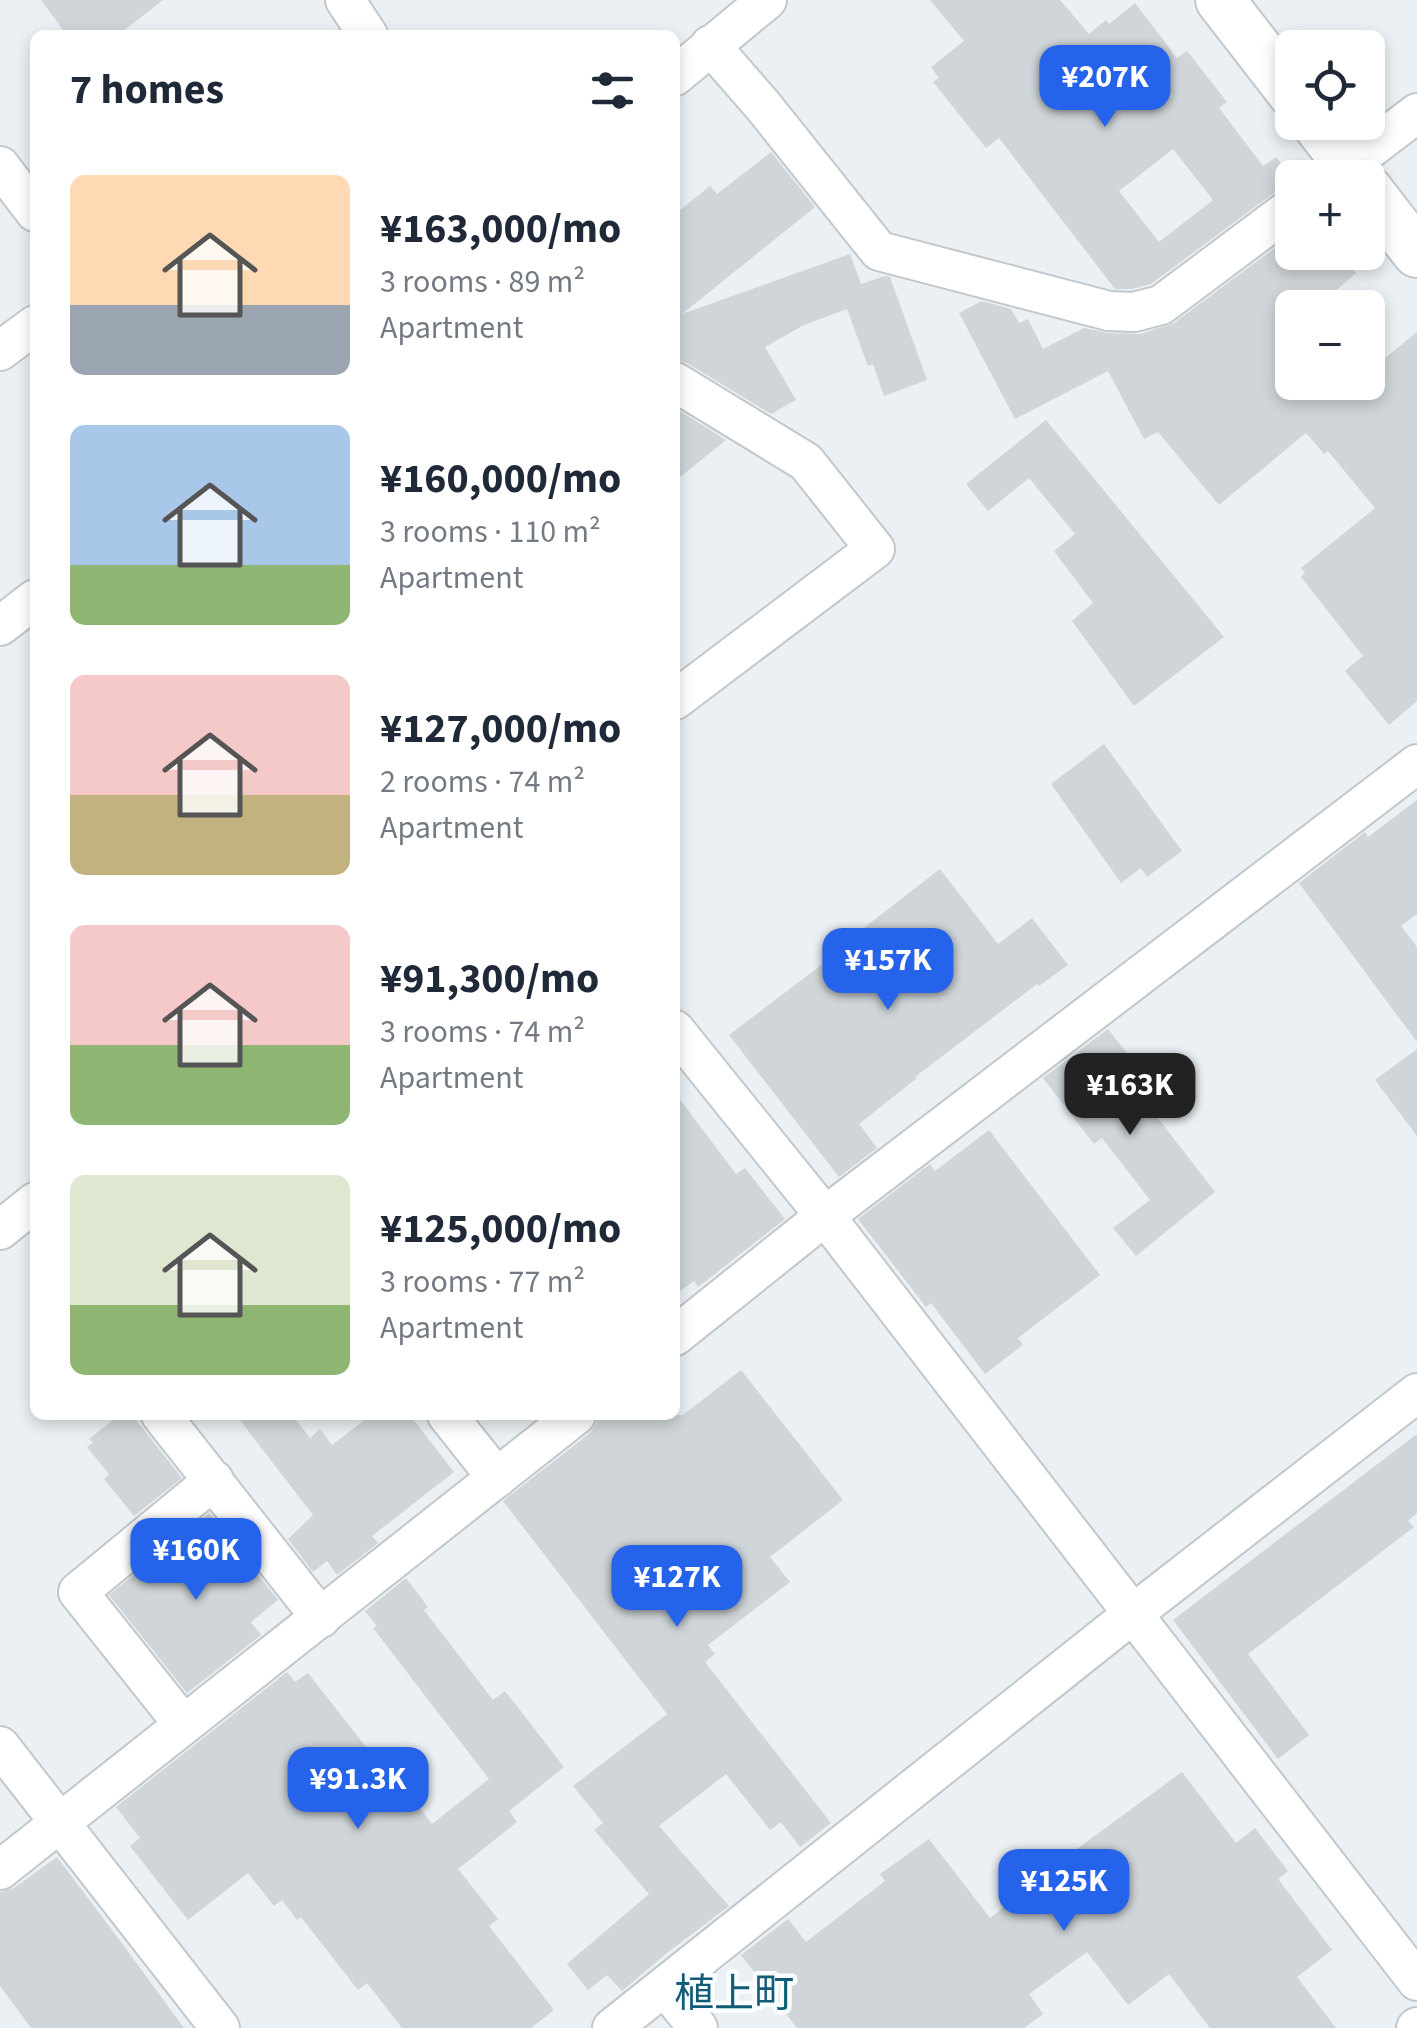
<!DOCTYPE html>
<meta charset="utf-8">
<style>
:root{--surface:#fff;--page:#f6f6f7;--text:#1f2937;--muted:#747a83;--accent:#2563eb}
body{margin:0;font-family:"Source Sans 3","Noto Sans JP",sans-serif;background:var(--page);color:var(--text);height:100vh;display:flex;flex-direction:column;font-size:38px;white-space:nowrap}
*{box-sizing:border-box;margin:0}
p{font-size:32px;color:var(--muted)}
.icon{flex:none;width:55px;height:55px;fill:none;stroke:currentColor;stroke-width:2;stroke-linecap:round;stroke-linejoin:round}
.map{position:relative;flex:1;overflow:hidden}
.sheet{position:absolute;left:30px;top:30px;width:650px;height:1390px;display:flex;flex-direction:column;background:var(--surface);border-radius:15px;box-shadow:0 5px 15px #0003}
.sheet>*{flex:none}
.buttons{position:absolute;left:1275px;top:30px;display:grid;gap:20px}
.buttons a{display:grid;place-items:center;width:110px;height:110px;border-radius:15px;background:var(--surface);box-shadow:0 5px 15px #0003;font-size:50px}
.price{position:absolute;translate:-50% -85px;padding:0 22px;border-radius:20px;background:var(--accent);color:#fff;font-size:32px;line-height:65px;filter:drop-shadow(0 2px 5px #0008)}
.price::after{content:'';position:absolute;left:50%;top:60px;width:30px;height:22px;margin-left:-15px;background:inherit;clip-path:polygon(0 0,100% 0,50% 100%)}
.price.on{background:#222;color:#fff}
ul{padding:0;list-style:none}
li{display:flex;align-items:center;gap:30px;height:250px;padding:0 40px}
li span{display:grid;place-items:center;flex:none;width:280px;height:200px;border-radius:15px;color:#555}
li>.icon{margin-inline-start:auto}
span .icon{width:120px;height:120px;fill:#fffc;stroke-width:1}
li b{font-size:42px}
h2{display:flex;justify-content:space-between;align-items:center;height:120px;padding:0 40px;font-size:42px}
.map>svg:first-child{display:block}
.building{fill:#cfd5d8;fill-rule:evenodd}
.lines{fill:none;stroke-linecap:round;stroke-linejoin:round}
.minor-casing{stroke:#c1c7ca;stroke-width:42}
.tertiary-casing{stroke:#c1c7ca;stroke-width:52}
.minor{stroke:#fff;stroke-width:38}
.tertiary{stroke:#fff;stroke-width:48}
.labels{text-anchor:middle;stroke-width:9;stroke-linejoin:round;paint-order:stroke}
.quarter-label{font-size:40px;fill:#125b76;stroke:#f9fdff}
</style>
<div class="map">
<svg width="1417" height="2028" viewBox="0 0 1417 2028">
<rect width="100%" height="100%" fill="#eaf0f3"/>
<path class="building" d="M 41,0 L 163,0 L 118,35 L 67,35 Z
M 930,0 L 1060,0 L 1089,34 L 1106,20 L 1109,24 L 1135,3 L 1177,58 L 1187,51 L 1227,102 L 1219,108 L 1263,166 L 1276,157 L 1292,178 L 1292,185 L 1279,189 L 1151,284 L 1132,289 L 1115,289 L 999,138 L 986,148 L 933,82 L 939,78 L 931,67 L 964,41 ZM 1173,149 L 1213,200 L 1159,242 L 1119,191 Z
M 771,152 L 815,207 L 682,314 L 850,254 L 861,284 L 885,276 L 890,277 L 927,380 L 884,396 L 873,364 L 868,366 L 847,309 L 804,325 L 765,347 L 796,400 L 771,414 L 687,363 L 675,360 L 675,214 L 710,186 L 717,194 Z
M 1292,235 L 1292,252 L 1339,252 L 1356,273 L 1316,308 L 1292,308 L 1292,382 L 1368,382 L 1368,372 L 1417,332 L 1417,701 L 1389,725 L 1345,671 L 1363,656 L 1301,577 L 1305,573 L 1301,568 L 1375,508 L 1328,451 L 1324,454 L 1306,433 L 1219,505 L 1158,432 L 1144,439 L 1108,371 L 1015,419 L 959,313 L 982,301 L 1011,309 L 1019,323 L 1028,319 L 1043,349 L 1084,328 L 1108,333 L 1140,334 L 1174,323 Z
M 675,408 L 726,440 L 675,481 Z
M 1046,420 L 1224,637 L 1134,706 L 1072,621 L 1093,603 L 1054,551 L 1075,534 L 1029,478 L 988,511 L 966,484 Z
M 1104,744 L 1182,851 L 1147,877 L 1141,868 L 1121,883 L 1051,784 Z
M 1417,800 L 1417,914 L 1401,926 L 1417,947 L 1417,1042 L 1299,883 L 1365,832 L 1368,837 Z
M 940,869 L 998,944 L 1032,918 L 1068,965 L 1039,986 L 1037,984 L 915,1077 L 917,1078 L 859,1124 L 877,1148 L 839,1177 L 729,1035 L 845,947 L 843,944 Z
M 1108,1029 L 1139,1069 L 1127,1078 L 1215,1192 L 1136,1256 L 1113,1228 L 1150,1200 L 1102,1138 L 1094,1144 L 1043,1078 Z
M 1417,1049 L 1417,1136 L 1375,1080 Z
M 675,1093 L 736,1174 L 745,1168 L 785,1219 L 698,1287 L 694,1281 L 675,1295 Z
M 989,1130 L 1100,1275 L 1018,1338 L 1023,1345 L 985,1374 L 931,1303 L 926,1307 L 858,1219 L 930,1164 L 935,1171 Z
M 741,1370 L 843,1500 L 770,1557 L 790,1582 L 708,1645 L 715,1654 L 705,1662 L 831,1823 L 800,1847 L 781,1822 L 770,1830 L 726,1774 L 659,1826 L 729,1906 L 667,1953 L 622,1991 L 607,1975 L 588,1990 L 567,1964 L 649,1894 L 594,1830 L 603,1823 L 573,1786 L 667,1714 L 503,1501 L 590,1433 L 596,1424 L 598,1415 L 683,1415 Z
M 119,1415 L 132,1415 L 182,1478 L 134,1516 L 104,1479 L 109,1474 L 87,1447 L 93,1443 L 89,1439 Z
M 236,1415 L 292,1415 L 310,1438 L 320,1429 L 332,1445 L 371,1415 L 410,1415 L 454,1472 L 372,1536 L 378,1543 L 337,1575 L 327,1561 L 313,1572 L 288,1539 L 313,1515 Z
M 1417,1434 L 1417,1513 L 1408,1521 L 1414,1527 L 1248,1654 L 1309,1735 L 1278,1759 L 1173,1620 Z
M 209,1513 L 278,1600 L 251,1622 L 261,1635 L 187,1693 L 109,1595 Z
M 406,1578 L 428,1607 L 424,1610 L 493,1700 L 505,1691 L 564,1767 L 509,1811 L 517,1822 L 458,1869 L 498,1919 L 489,1926 L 554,2010 L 531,2028 L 402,2028 L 367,1983 L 358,1990 L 301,1917 L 297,1920 L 282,1900 L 274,1906 L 248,1873 L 188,1920 L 130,1846 L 140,1838 L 116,1807 L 287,1672 L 295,1682 L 308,1673 L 381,1766 L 385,1763 L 432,1824 L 489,1779 L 373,1628 L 377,1626 L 365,1611 Z
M 1182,1772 L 1236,1843 L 1255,1828 L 1288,1871 L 1278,1879 L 1332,1950 L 1297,1977 L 1336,2028 L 1210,2028 L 1169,1974 L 1128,2005 L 1087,1952 L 1029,1994 L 1043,2014 L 1024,2028 L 797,2028 L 741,1955 L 788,1919 L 806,1942 L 885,1881 L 880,1874 L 929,1839 L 990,1918 L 1072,1856 L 1070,1854 Z
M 57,1857 L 124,1946 L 184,2028 L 31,2028 L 0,1986 L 0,1892 L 14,1888 Z"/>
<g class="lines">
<g class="minor-casing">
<path id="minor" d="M 345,0 L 368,35
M 710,45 L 764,107 L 879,251 L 1109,311 L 1134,312 L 1161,305 L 1292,207
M 675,76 L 767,0
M 0,166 L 35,212
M 1332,178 L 1417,113
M 0,351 L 35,325
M 675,382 L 806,462 L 875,549 L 675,700
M 0,626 L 35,599
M 675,1030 L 825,1216 L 1417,1981
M 0,1230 L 35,1202
M 675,1336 L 825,1216 L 1417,764
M 161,1415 L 321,1618
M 447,1415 L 497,1478
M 183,1724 L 78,1592 L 214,1480
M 0,1746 L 220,2028
M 0,1870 L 576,1415
M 665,1987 L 698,2028
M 612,2028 L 1134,1613 L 1417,1393
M 1416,2028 L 1417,2027"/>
</g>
<g class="tertiary-casing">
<path id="tertiary" d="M 1220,0 L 1292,93
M 1315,122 L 1358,178
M 1368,190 L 1417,253"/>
</g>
<use href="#minor" class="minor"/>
<use href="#tertiary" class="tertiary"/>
</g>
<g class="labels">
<g class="quarter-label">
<text x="734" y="2007">植上町</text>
</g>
</g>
</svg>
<div class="buttons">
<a><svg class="icon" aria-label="locate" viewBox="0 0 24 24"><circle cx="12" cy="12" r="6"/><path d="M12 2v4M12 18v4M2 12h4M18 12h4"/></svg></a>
<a>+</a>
<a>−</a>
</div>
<b class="price" style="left:1105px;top:130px">¥207K</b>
<b class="price" style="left:888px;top:1013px">¥157K</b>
<b class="price on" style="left:1130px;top:1138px">¥163K</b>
<b class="price" style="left:196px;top:1603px">¥160K</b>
<b class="price" style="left:677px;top:1630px">¥127K</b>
<b class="price" style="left:358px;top:1832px">¥91.3K</b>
<b class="price" style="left:1064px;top:1934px">¥125K</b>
<section class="sheet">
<h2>7 homes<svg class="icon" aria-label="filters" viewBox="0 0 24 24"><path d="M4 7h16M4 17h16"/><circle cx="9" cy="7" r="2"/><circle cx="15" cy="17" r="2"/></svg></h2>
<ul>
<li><span style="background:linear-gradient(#ffd9b3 65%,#9aa5b1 0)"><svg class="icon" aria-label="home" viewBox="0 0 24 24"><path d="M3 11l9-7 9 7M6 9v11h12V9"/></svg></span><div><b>¥163,000/mo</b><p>3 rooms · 89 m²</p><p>Apartment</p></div></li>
<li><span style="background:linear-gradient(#a9c7e8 70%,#8fb573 0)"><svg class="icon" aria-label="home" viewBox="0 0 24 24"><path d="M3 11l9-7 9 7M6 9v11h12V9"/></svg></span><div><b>¥160,000/mo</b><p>3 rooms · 110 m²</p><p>Apartment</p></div></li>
<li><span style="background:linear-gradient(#f6c9c9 60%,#c2b280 0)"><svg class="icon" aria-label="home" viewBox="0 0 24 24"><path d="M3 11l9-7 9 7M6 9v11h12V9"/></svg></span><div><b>¥127,000/mo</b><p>2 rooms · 74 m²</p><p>Apartment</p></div></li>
<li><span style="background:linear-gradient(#f6c9c9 60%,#8fb573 0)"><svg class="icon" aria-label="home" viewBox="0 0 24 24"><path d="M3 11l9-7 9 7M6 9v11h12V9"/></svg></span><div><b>¥91,300/mo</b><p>3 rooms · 74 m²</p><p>Apartment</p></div></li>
<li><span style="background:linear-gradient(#dfe7d0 65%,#8fb573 0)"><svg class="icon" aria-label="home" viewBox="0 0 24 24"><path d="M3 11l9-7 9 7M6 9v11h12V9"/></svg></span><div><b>¥125,000/mo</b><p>3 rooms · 77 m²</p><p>Apartment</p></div></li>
</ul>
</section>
</div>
